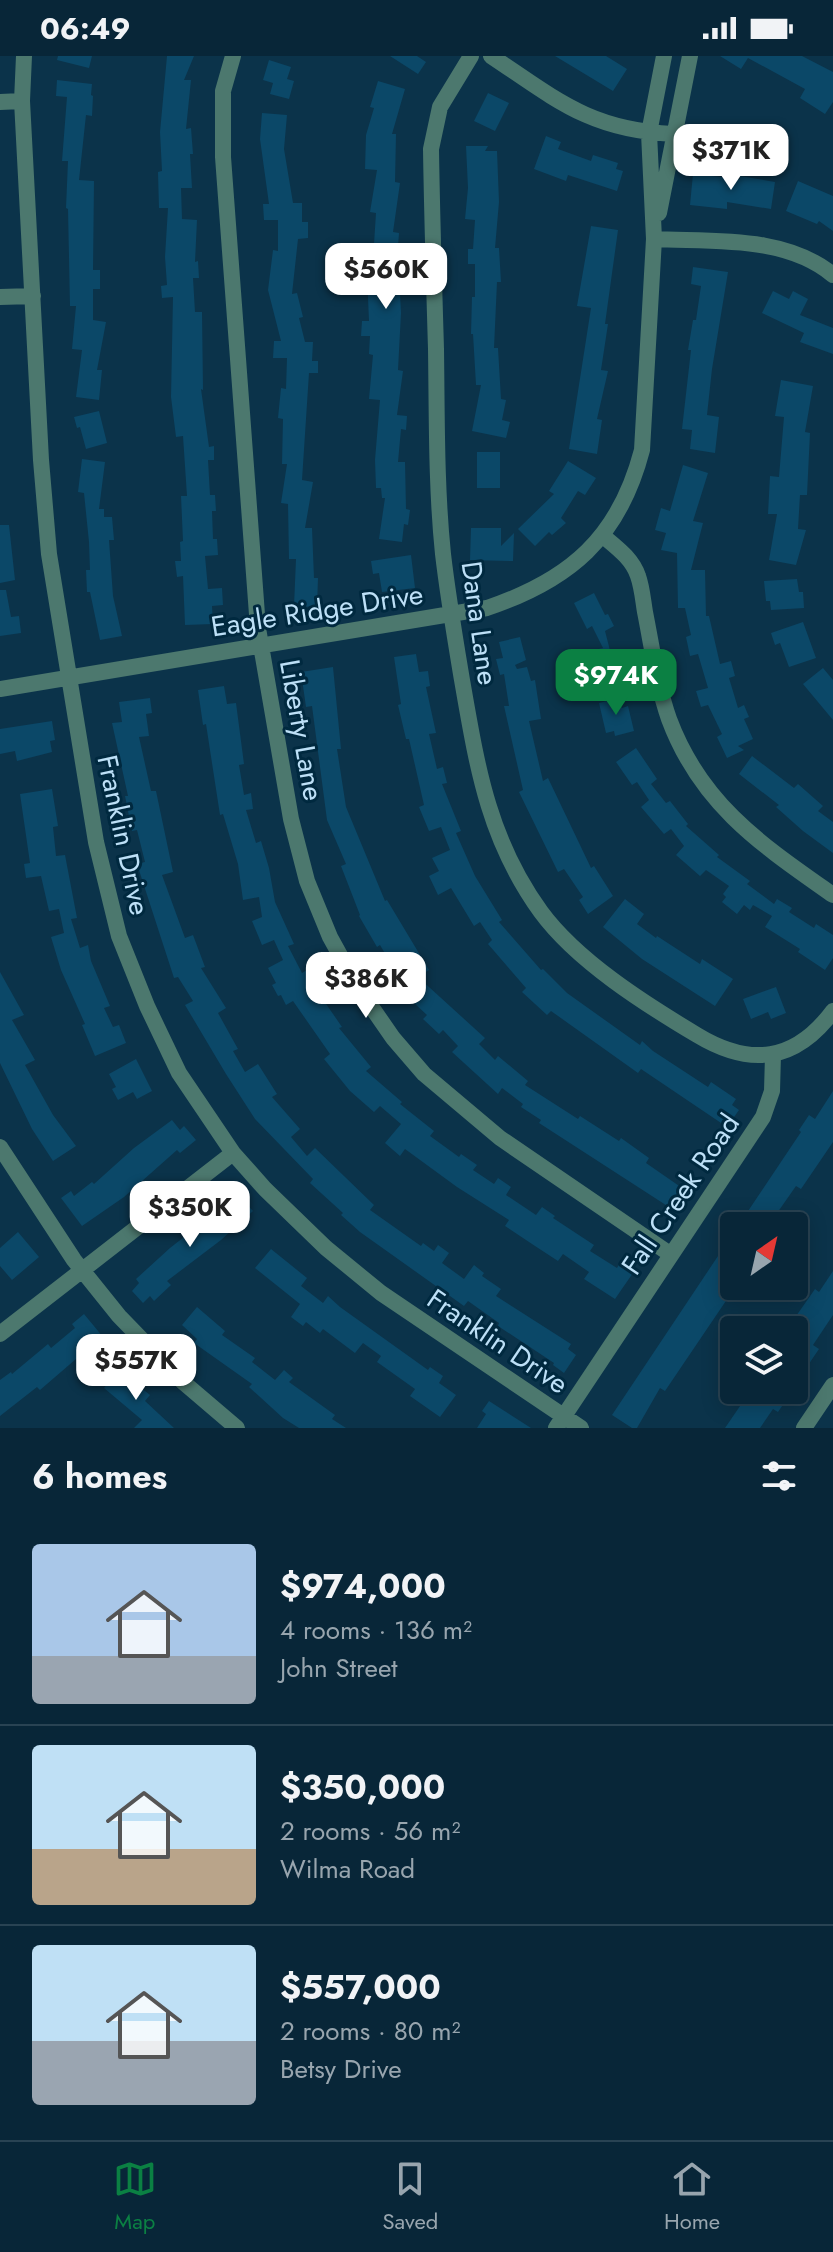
<!DOCTYPE html>
<meta charset="utf-8">
<style>
:root{--surface:#082638;--page:#163243;--text:#f1f3f6;--muted:#98a5ae;--line:#294353;--accent:#0b8043}
body{margin:0;font-family:Jost,sans-serif;background:var(--page);color:var(--text);height:100vh;display:flex;flex-direction:column;font-size:30px;white-space:nowrap}
*{box-sizing:border-box;margin:0}
p{font-size:26px;color:var(--muted)}
.icon{flex:none;width:44px;height:44px;fill:none;stroke:currentColor;stroke-width:2;stroke-linecap:round;stroke-linejoin:round}
.map{position:relative;height:1372px;overflow:hidden}
.sheet{display:flex;flex-direction:column;background:var(--surface);flex:1}
.sheet>*{flex:none}
.needle{width:52px;rotate:34deg}
.fabs{position:absolute;left:720px;top:1156px;display:grid;gap:16px}
.fabs a{display:grid;place-items:center;width:88px;height:88px;border-radius:8px;background:var(--surface);box-shadow:0 4px 20px #0003,0 0 0 2px var(--line);font-size:40px}
.price{position:absolute;translate:-50% -68px;padding:0 18px;border-radius:16px;background:#fff;color:#222;font-size:26px;line-height:52px;filter:drop-shadow(0 2px 4px #0008)}
.price::after{content:'';position:absolute;left:50%;top:48px;width:24px;height:18px;margin-left:-12px;background:inherit;clip-path:polygon(0 0,100% 0,50% 100%)}
.price.selected{background:var(--accent);color:#fff}
ul{padding:0;list-style:none}
li{display:flex;align-items:center;gap:24px;height:200px;padding:0 32px}
li+li{border-top:2px solid var(--line)}
li span{display:grid;place-items:center;flex:none;width:224px;height:160px;border-radius:8px;color:#555}
li>.icon{margin-inline-start:auto}
span .icon{width:96px;height:96px;fill:#fffc;stroke-width:1}
li b{font-size:34px}
h2{display:flex;justify-content:space-between;align-items:center;height:96px;padding:0 32px;font-size:34px}
.status{display:flex;justify-content:space-between;align-items:center;height:56px;padding:0 40px;background:var(--surface);direction:ltr}
.status svg{height:22px;fill:currentColor}
.tab-bar{display:flex;justify-content:space-around;align-items:center;height:112px;border-top:2px solid var(--line);background:var(--surface);font-size:22px;color:var(--muted)}
.tab-bar a{display:grid;justify-items:center;gap:4px}
.tab-bar .selected{color:var(--accent)}
.map>svg:first-child{display:block}
.building{fill:#0b4868}
.lines{fill:none;stroke-linecap:round;stroke-linejoin:round}
.street{stroke:#4c786e;stroke-width:16}
.labels{text-anchor:middle;stroke-width:6;stroke-linejoin:round;paint-order:stroke}
.street-label{font-size:28px;fill:#bde0f7;stroke:#00293f}
</style>
<div class="status"><b>06:49</b><svg viewBox="0 0 49 12"><path d="M0 12V9h3v3zM5 12V6h3v6zM10 12V3h3v9zM15 12V0h3v12zM26 1h20v11H26zM47 4h2v5h-2z"/></svg></div>
<div class="map">
<svg width="833" height="1372" viewBox="0 0 833 1372">
<rect width="100%" height="100%" fill="#0b334a"/>
<path class="building" d="M 58,0 L 92,0 L 89,12 L 57,4 Z
M 167,0 L 194,0 L 184,24 L 191,24 L 186,73 L 191,72 L 193,98 L 190,98 L 192,132 L 181,132 L 182,163 L 197,164 L 195,206 L 198,205 L 199,222 L 193,222 L 195,256 L 202,256 L 203,334 L 201,333 L 209,391 L 214,390 L 214,404 L 208,404 L 210,439 L 215,439 L 216,455 L 212,455 L 213,483 L 217,483 L 218,499 L 205,500 L 208,533 L 222,532 L 223,549 L 212,550 L 213,568 L 185,569 L 183,520 L 177,521 L 175,505 L 181,505 L 180,486 L 183,485 L 181,440 L 187,440 L 183,380 L 176,381 L 171,341 L 173,241 L 162,242 L 161,230 L 167,229 L 165,201 L 168,152 L 159,152 L 158,116 L 162,115 L 160,76 Z
M 390,0 L 417,0 L 426,6 L 418,18 Z
M 555,0 L 606,0 L 627,13 L 613,35 Z
M 720,0 L 802,0 L 833,16 L 833,46 L 825,58 L 800,42 L 805,33 L 748,2 L 741,13 Z
M 269,4 L 291,11 L 287,23 L 294,25 L 289,43 L 270,38 L 273,27 L 263,24 Z
M 57,24 L 92,28 L 91,39 L 93,40 L 92,60 L 86,59 L 79,124 L 94,125 L 93,214 L 100,214 L 100,233 L 93,233 L 93,264 L 106,266 L 97,314 L 102,314 L 99,344 L 76,341 L 82,294 L 72,293 L 76,250 L 70,250 L 68,153 L 66,152 L 68,105 L 62,105 L 67,41 L 56,40 Z
M 378,25 L 405,33 L 392,78 L 396,78 L 395,126 L 400,127 L 393,176 L 399,177 L 396,219 L 399,218 L 401,257 L 398,314 L 403,315 L 397,359 L 407,360 L 406,374 L 401,373 L 398,406 L 405,406 L 406,453 L 410,454 L 408,469 L 404,468 L 402,486 L 379,483 L 385,442 L 382,442 L 381,432 L 376,432 L 375,404 L 380,344 L 369,343 L 373,299 L 369,298 L 370,280 L 361,280 L 362,265 L 369,265 L 367,219 L 372,219 L 376,157 L 370,156 L 377,114 L 365,113 L 366,79 L 374,52 L 370,51 Z
M 488,37 L 509,47 L 495,75 L 474,65 Z
M 262,57 L 287,59 L 284,93 L 293,147 L 302,147 L 302,166 L 308,166 L 308,182 L 298,183 L 292,238 L 297,237 L 303,261 L 299,262 L 305,286 L 313,286 L 312,305 L 318,305 L 318,317 L 309,317 L 302,424 L 313,426 L 305,472 L 312,472 L 314,522 L 318,522 L 317,551 L 294,550 L 296,503 L 289,503 L 288,448 L 281,447 L 287,408 L 282,408 L 283,363 L 278,362 L 281,332 L 286,333 L 287,302 L 273,302 L 274,285 L 281,285 L 268,234 L 273,194 L 278,195 L 278,164 L 264,164 L 263,148 L 269,148 L 260,83 Z
M 546,80 L 561,86 L 558,93 L 591,105 L 593,99 L 618,107 L 616,113 L 623,115 L 617,135 L 568,119 L 566,125 L 534,113 Z
M 466,90 L 488,90 L 485,95 L 497,95 L 499,146 L 495,192 L 499,192 L 501,226 L 497,226 L 494,292 L 498,292 L 501,343 L 506,344 L 502,364 L 510,366 L 506,382 L 472,375 L 481,329 L 476,329 L 473,278 L 471,278 L 472,241 L 475,241 L 475,208 L 468,208 L 468,193 L 473,193 L 475,164 L 465,163 L 468,132 Z
M 693,118 L 740,123 L 740,120 L 775,126 L 771,153 L 727,146 L 727,153 L 690,149 Z
M 798,125 L 833,140 L 833,175 L 819,165 L 817,168 L 786,155 Z
M 591,170 L 618,174 L 605,268 L 608,268 L 601,314 L 608,315 L 597,363 L 602,364 L 597,398 L 569,393 L 591,252 L 577,250 Z
M 693,211 L 728,216 L 712,313 L 707,359 L 719,361 L 715,397 L 690,393 L 692,374 L 682,373 L 691,294 L 688,294 L 693,264 L 696,264 L 701,230 L 691,228 Z
M 773,235 L 789,243 L 793,235 L 808,243 L 800,259 L 833,272 L 833,298 L 800,286 L 804,277 L 762,257 Z
M 781,324 L 813,330 L 805,376 L 810,377 L 807,439 L 800,439 L 798,473 L 806,474 L 796,509 L 769,504 L 777,458 L 768,458 L 770,420 L 779,421 L 784,361 L 775,360 Z
M 99,355 L 107,387 L 86,393 L 80,371 L 77,372 L 74,361 Z
M 477,396 L 500,396 L 500,432 L 477,432 Z
M 82,403 L 105,406 L 99,453 L 104,453 L 104,461 L 112,461 L 114,484 L 109,484 L 113,540 L 122,580 L 100,584 L 90,536 L 87,536 L 86,514 L 90,514 L 89,486 L 84,437 L 78,436 Z
M 568,405 L 596,422 L 585,439 L 578,435 L 561,462 L 566,467 L 552,479 L 549,476 L 535,490 L 518,473 L 554,438 L 549,435 Z
M 683,409 L 708,417 L 693,465 L 703,467 L 691,514 L 705,514 L 706,560 L 709,560 L 720,608 L 731,605 L 735,620 L 729,622 L 738,652 L 744,649 L 749,661 L 744,663 L 753,683 L 738,690 L 744,694 L 727,702 L 717,681 L 722,678 L 708,649 L 701,651 L 696,635 L 708,632 L 698,598 L 690,600 L 686,581 L 691,579 L 685,552 L 678,552 L 677,497 L 661,494 L 666,477 L 655,474 L 661,452 L 670,455 Z
M 0,469 L 9,469 L 15,524 L 0,527 Z
M 471,472 L 501,472 L 501,490 L 514,477 L 513,505 L 470,504 Z
M 411,499 L 415,532 L 382,536 L 379,517 L 373,518 L 371,505 Z
M 797,523 L 799,536 L 803,536 L 804,552 L 771,554 L 770,545 L 766,545 L 764,525 Z
M 0,534 L 6,534 L 11,561 L 19,560 L 21,577 L 0,580 Z
M 594,537 L 605,559 L 608,558 L 614,570 L 605,575 L 613,606 L 618,605 L 623,627 L 607,631 L 605,620 L 588,624 L 581,597 L 603,592 L 592,570 L 587,573 L 574,547 Z
M 803,566 L 816,602 L 789,611 L 780,587 L 775,589 L 771,577 Z
M 520,581 L 526,604 L 515,609 L 517,613 L 527,611 L 531,625 L 535,624 L 541,663 L 529,665 L 543,725 L 548,722 L 591,812 L 594,810 L 613,840 L 588,858 L 579,844 L 583,841 L 564,813 L 558,816 L 519,736 L 523,734 L 504,650 L 509,650 L 504,618 L 500,619 L 496,603 L 503,602 L 499,586 Z
M 416,598 L 419,616 L 428,615 L 430,630 L 426,631 L 436,677 L 429,678 L 437,713 L 443,711 L 447,727 L 442,728 L 461,775 L 456,777 L 475,820 L 502,864 L 499,866 L 541,914 L 543,913 L 567,937 L 640,989 L 642,985 L 653,995 L 708,1031 L 711,1026 L 736,1043 L 732,1049 L 739,1054 L 727,1071 L 641,1013 L 638,1017 L 551,955 L 547,959 L 522,936 L 526,932 L 488,888 L 492,884 L 480,866 L 474,870 L 451,832 L 438,839 L 429,820 L 439,815 L 432,802 L 450,794 L 441,771 L 429,775 L 419,751 L 424,749 L 409,683 L 406,683 L 398,649 L 401,648 L 394,601 Z
M 333,611 L 341,693 L 337,693 L 346,751 L 385,845 L 387,844 L 429,914 L 418,921 L 485,982 L 479,988 L 495,1004 L 498,1000 L 528,1025 L 525,1029 L 578,1063 L 580,1060 L 619,1085 L 621,1082 L 649,1102 L 646,1107 L 685,1134 L 672,1153 L 539,1067 L 541,1064 L 521,1051 L 523,1048 L 502,1032 L 498,1038 L 452,996 L 458,990 L 443,974 L 439,978 L 423,963 L 427,959 L 414,947 L 380,889 L 377,891 L 359,860 L 360,859 L 341,810 L 346,808 L 327,764 L 312,650 L 306,651 L 301,616 Z
M 823,612 L 833,624 L 833,664 L 803,628 Z
M 224,630 L 227,648 L 236,647 L 244,708 L 239,709 L 244,739 L 251,737 L 253,753 L 246,754 L 256,787 L 261,785 L 269,812 L 275,846 L 294,888 L 288,890 L 302,917 L 307,914 L 313,929 L 342,971 L 339,972 L 371,1011 L 366,1015 L 402,1046 L 400,1048 L 434,1075 L 430,1080 L 459,1101 L 461,1098 L 477,1109 L 473,1114 L 494,1128 L 498,1122 L 511,1131 L 506,1139 L 536,1159 L 542,1151 L 555,1160 L 553,1162 L 594,1189 L 590,1195 L 617,1212 L 621,1205 L 635,1214 L 615,1243 L 584,1223 L 589,1216 L 563,1198 L 558,1205 L 535,1190 L 505,1170 L 509,1164 L 457,1131 L 405,1093 L 400,1100 L 385,1087 L 401,1068 L 380,1050 L 374,1056 L 350,1035 L 324,1003 L 330,998 L 293,945 L 286,949 L 281,939 L 278,940 L 272,929 L 276,927 L 268,912 L 283,904 L 274,884 L 262,889 L 252,865 L 262,861 L 259,841 L 243,844 L 238,808 L 223,758 L 220,759 L 206,668 L 203,669 L 198,634 Z
M 150,642 L 152,657 L 146,658 L 149,680 L 139,681 L 151,735 L 156,735 L 173,816 L 162,819 L 185,882 L 193,879 L 205,911 L 201,912 L 226,952 L 218,957 L 238,993 L 233,995 L 245,1016 L 258,1008 L 277,1038 L 272,1041 L 300,1073 L 291,1081 L 307,1100 L 315,1092 L 374,1149 L 370,1154 L 421,1190 L 423,1187 L 434,1195 L 438,1189 L 449,1197 L 442,1207 L 464,1223 L 474,1209 L 484,1217 L 482,1220 L 501,1233 L 496,1240 L 571,1288 L 568,1293 L 576,1299 L 564,1317 L 553,1309 L 554,1307 L 498,1270 L 499,1267 L 468,1245 L 464,1250 L 360,1176 L 341,1159 L 343,1157 L 310,1127 L 313,1123 L 255,1063 L 226,1018 L 185,949 L 193,945 L 178,921 L 174,922 L 137,808 L 145,806 L 137,774 L 132,775 L 125,740 L 128,740 L 112,667 L 122,666 L 119,646 Z
M 619,642 L 622,652 L 628,650 L 634,675 L 615,680 L 614,675 L 606,677 L 599,647 Z
M 52,665 L 55,684 L 50,685 L 52,696 L 17,705 L 15,695 L 0,698 L 0,673 Z
M 636,692 L 657,723 L 651,728 L 666,747 L 670,745 L 688,768 L 686,770 L 719,799 L 717,801 L 750,825 L 747,828 L 774,848 L 777,843 L 792,852 L 789,856 L 814,872 L 816,868 L 833,879 L 833,902 L 825,914 L 798,896 L 800,893 L 765,871 L 772,860 L 753,849 L 750,854 L 744,849 L 737,858 L 722,846 L 726,841 L 723,838 L 729,830 L 706,814 L 700,820 L 676,799 L 684,790 L 671,773 L 664,778 L 641,751 L 649,744 L 637,726 L 632,729 L 616,706 Z
M 752,700 L 794,732 L 798,728 L 823,750 L 818,755 L 833,766 L 833,797 L 803,775 L 776,751 L 779,749 L 739,718 Z
M 52,733 L 58,770 L 53,771 L 56,800 L 65,799 L 77,862 L 71,863 L 80,892 L 88,889 L 91,905 L 110,950 L 104,952 L 113,971 L 119,969 L 126,987 L 95,1000 L 82,969 L 85,968 L 61,914 L 51,881 L 64,877 L 59,853 L 49,855 L 41,820 L 26,822 L 24,808 L 30,807 L 20,738 Z
M 625,843 L 644,858 L 637,868 L 656,882 L 657,880 L 700,908 L 702,903 L 733,923 L 715,950 L 642,903 L 603,871 Z
M 0,916 L 24,959 L 12,964 L 35,1004 L 25,1009 L 53,1059 L 76,1090 L 53,1105 L 32,1073 L 0,1007 Z
M 776,931 L 786,957 L 771,963 L 768,956 L 751,963 L 743,943 Z
M 136,1003 L 152,1035 L 137,1043 L 133,1036 L 118,1044 L 112,1033 L 116,1031 L 109,1018 Z
M 833,1035 L 833,1086 L 801,1133 L 796,1130 L 768,1170 L 738,1170 L 801,1076 L 799,1074 L 809,1059 L 815,1063 Z
M 172,1064 L 180,1074 L 184,1070 L 196,1084 L 180,1097 L 177,1094 L 124,1141 L 82,1170 L 61,1142 L 71,1135 L 74,1140 L 92,1126 L 94,1128 L 134,1092 Z
M 237,1138 L 253,1155 L 221,1184 L 167,1225 L 171,1229 L 154,1245 L 150,1240 L 143,1247 L 132,1235 L 139,1227 L 136,1223 L 170,1192 L 198,1170 L 200,1173 Z
M 18,1176 L 39,1201 L 12,1224 L 0,1210 L 0,1192 Z
M 734,1176 L 734,1233 L 665,1335 L 660,1332 L 637,1372 L 632,1372 L 612,1359 Z
M 271,1193 L 307,1222 L 301,1230 L 323,1247 L 328,1240 L 340,1251 L 428,1314 L 430,1311 L 443,1320 L 439,1327 L 456,1339 L 440,1361 L 410,1340 L 415,1333 L 377,1306 L 381,1300 L 363,1287 L 355,1297 L 323,1273 L 320,1277 L 306,1266 L 303,1270 L 291,1261 L 300,1248 L 255,1212 Z
M 833,1215 L 833,1259 L 813,1289 L 819,1293 L 802,1318 L 794,1313 L 794,1263 L 815,1233 L 819,1236 Z
M 197,1251 L 225,1275 L 222,1279 L 255,1302 L 252,1306 L 275,1324 L 284,1314 L 293,1322 L 289,1326 L 335,1359 L 332,1363 L 346,1372 L 299,1372 L 283,1362 L 249,1331 L 252,1328 L 194,1287 L 197,1283 L 182,1269 Z
M 84,1258 L 108,1287 L 80,1309 L 76,1303 L 40,1334 L 37,1331 L 0,1360 L 0,1324 L 11,1316 L 12,1318 L 48,1288 L 51,1292 L 75,1272 L 72,1268 Z
M 119,1314 L 150,1339 L 145,1345 L 174,1372 L 134,1372 L 142,1364 L 104,1332 Z
M 751,1334 L 793,1334 L 778,1356 L 773,1353 L 760,1372 L 725,1372 Z
M 489,1345 L 531,1372 L 477,1372 L 486,1358 L 482,1355 Z"/>
<g class="lines">
<path class="street" d="M 24,0 L 22,45 L 41,404 L 49,498 L 96,786 L 119,880 L 147,950 L 179,1017 L 233,1097 L 265,1133 L 326,1192 L 381,1237 L 581,1372
M 233,0 L 223,35 L 223,101 L 258,572 L 291,763 L 307,825 L 330,881 L 357,930 L 393,982 L 424,1018 L 500,1082 L 670,1198
M 471,0 L 440,51 L 431,93 C 432,160 434,226 436,293 C 437,361 436,430 443,498 C 448,541 455,582 462,624 C 477,710 488,783 541,856 C 577,905 645,948 697,979 C 750,1011 795,1006 833,955
M 491,0 C 557,44 590,74 673,78
M 0,46 L 22,45
M 659,157 L 690,0
M 654,183 C 713,186 785,179 833,219
M 0,241 L 33,240
M 602,479 C 616,491 632,502 638,520 C 642,531 643,544 645,556 C 652,591 657,629 669,663 C 701,749 762,789 833,839
M 0,633 L 487,552 C 570,524 619,482 642,394 L 654,183 L 649,77 L 664,0
M 0,1091 L 74,1204 L 119,1260 L 183,1326 L 237,1372
M 0,1278 L 233,1097
M 556,1372 L 763,1061 L 772,1035 L 773,999
M 804,1372 L 833,1329"/>
</g>
<g class="labels">
<g class="street-label">
<text transform="translate(317 554) rotate(-9)" y="10">Eagle Ridge Drive</text>
<text transform="translate(480 567) rotate(82)" y="10">Dana Lane</text>
<text transform="translate(302 674) rotate(80)" y="10">Liberty Lane</text>
<text transform="translate(124 779) rotate(78)" y="10">Franklin Drive</text>
<text transform="translate(680 1138) rotate(-56)" y="10">Fall Creek Road</text>
<text transform="translate(498 1285) rotate(34)" y="10">Franklin Drive</text>
</g>
</g>
</svg>
<div class="fabs">
<a><svg class="needle" viewBox="-14 -14 28 28"><path d="M0-13l5 13h-10z" fill="#e53935"/><path d="M0 13l5-13h-10z" fill="#98a5ae"/></svg></a>
<a><svg class="icon" aria-label="layers" viewBox="0 0 24 24"><path d="M12 4l9 5-9 5-9-5zM3 14l9 5 9-5"/></svg></a>
</div>
<b class="price" style="left:731px;top:136px">$371K</b>
<b class="price" style="left:386px;top:255px">$560K</b>
<b class="price selected" style="left:616px;top:661px">$974K</b>
<b class="price" style="left:366px;top:964px">$386K</b>
<b class="price" style="left:190px;top:1193px">$350K</b>
<b class="price" style="left:136px;top:1346px">$557K</b>
</div>
<section class="sheet">
<h2>6 homes<svg class="icon" aria-label="filters" viewBox="0 0 24 24"><path d="M4 7h16M4 17h16"/><circle cx="9" cy="7" r="2"/><circle cx="15" cy="17" r="2"/></svg></h2>
<ul>
<li><span style="background:linear-gradient(#a9c7e8 70%,#9aa5b1 0)"><svg class="icon" aria-label="home" viewBox="0 0 24 24"><path d="M3 11l9-7 9 7M6 9v11h12V9"/></svg></span><div><b>$974,000</b><p>4 rooms · 136 m²</p><p>John Street</p></div></li>
<li><span style="background:linear-gradient(#bfe0f5 65%,#b9a48a 0)"><svg class="icon" aria-label="home" viewBox="0 0 24 24"><path d="M3 11l9-7 9 7M6 9v11h12V9"/></svg></span><div><b>$350,000</b><p>2 rooms · 56 m²</p><p>Wilma Road</p></div></li>
<li><span style="background:linear-gradient(#bfe0f5 60%,#9aa5b1 0)"><svg class="icon" aria-label="home" viewBox="0 0 24 24"><path d="M3 11l9-7 9 7M6 9v11h12V9"/></svg></span><div><b>$557,000</b><p>2 rooms · 80 m²</p><p>Betsy Drive</p></div></li>
</ul>
</section>
<nav class="tab-bar">
<a class="selected"><svg class="icon" aria-label="map" viewBox="0 0 24 24"><path d="M3 6l6-2 6 2 6-2v14l-6 2-6-2-6 2zM9 4v14M15 6v14"/></svg>Map</a>
<a><svg class="icon" aria-label="saved" viewBox="0 0 24 24"><path d="M7 4h10v16l-5-4-5 4z"/></svg>Saved</a>
<a><svg class="icon" aria-label="home" viewBox="0 0 24 24"><path d="M3 11l9-7 9 7M6 9v11h12V9"/></svg>Home</a>
</nav>
